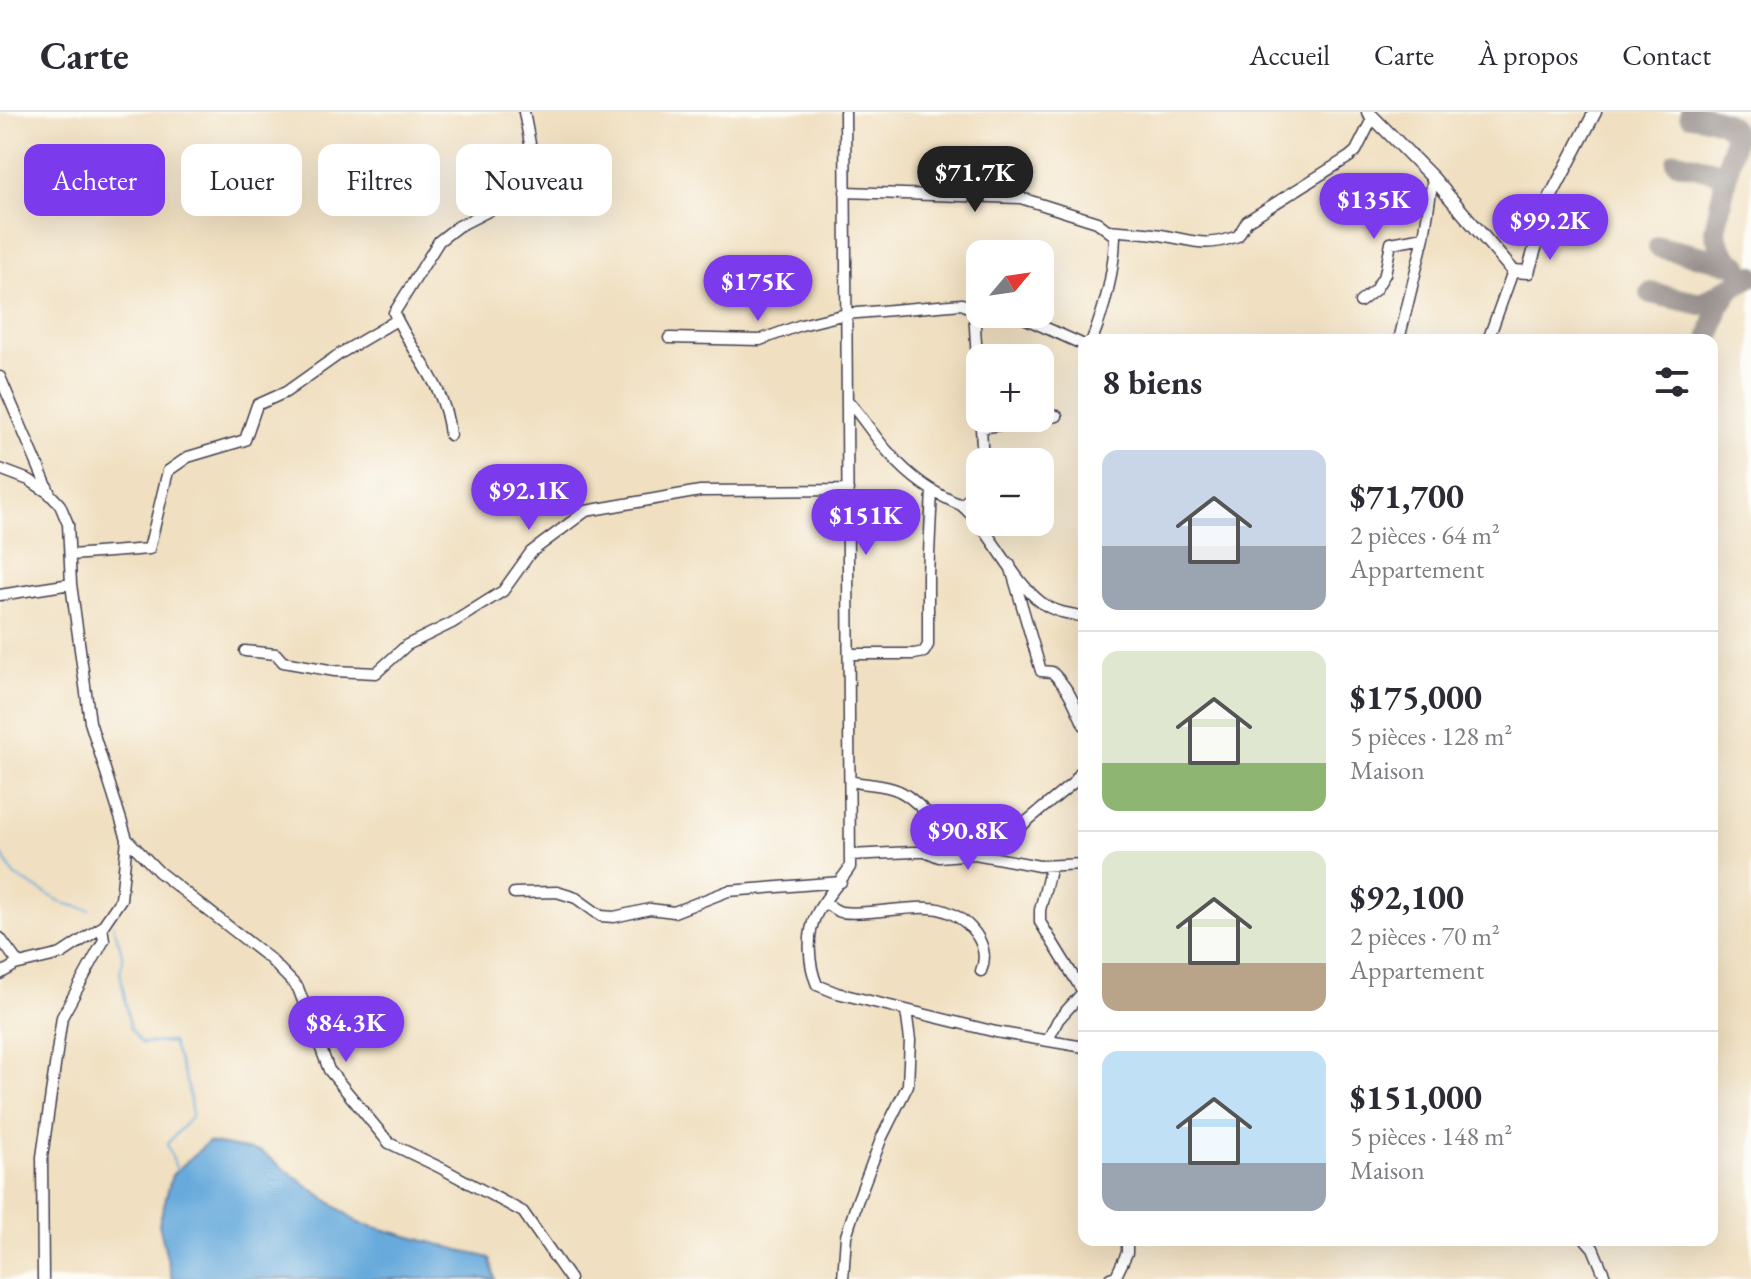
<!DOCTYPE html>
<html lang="fr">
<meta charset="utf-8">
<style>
:root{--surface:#fff;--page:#f7f7f7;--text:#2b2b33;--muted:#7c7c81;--line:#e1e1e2;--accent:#7c3aed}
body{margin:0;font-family:"EB Garamond",serif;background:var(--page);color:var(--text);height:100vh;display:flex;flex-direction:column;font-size:30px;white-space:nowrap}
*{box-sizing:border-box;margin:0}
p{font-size:26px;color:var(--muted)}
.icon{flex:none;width:44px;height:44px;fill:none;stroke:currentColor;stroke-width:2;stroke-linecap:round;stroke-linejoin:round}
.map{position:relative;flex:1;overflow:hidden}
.drawer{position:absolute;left:1078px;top:222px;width:640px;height:912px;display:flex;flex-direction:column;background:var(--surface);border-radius:16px;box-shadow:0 8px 32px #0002}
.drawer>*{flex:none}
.banner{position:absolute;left:24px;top:32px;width:760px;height:72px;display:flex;gap:16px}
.needle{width:52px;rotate:61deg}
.buttons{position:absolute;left:966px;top:128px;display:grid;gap:16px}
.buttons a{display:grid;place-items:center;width:88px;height:88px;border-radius:16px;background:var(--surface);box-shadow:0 8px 32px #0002;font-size:40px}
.price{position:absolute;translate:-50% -68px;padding:0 18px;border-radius:28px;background:var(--accent);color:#fff;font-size:26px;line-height:52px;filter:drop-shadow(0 2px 4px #0008)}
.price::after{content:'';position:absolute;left:50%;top:48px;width:24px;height:18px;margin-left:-12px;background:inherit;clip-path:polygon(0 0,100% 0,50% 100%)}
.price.selected{background:#222;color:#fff}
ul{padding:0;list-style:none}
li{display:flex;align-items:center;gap:24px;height:200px;padding:0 24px}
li+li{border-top:2px solid var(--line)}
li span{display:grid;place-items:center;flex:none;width:224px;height:160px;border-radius:16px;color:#555}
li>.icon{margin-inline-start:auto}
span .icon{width:96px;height:96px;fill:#fffc;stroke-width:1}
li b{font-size:34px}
h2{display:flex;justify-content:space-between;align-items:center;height:96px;padding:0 24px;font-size:34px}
.tag{padding:0 28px;border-radius:16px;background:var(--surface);box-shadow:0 8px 32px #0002;font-size:28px;line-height:72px}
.tag.selected{background:var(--accent);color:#fff}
header{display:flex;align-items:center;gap:48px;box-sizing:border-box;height:112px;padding:0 40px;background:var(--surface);border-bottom:2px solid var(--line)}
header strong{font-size:38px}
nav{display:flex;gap:44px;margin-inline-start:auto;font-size:28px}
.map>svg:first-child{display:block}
.water{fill:#68aadc;stroke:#45668c;stroke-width:2}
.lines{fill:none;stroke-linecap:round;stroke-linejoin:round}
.stream{stroke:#68aadc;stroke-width:2}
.taxiway{stroke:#89807e;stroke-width:22}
.minor-casing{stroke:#413e4f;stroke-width:13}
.major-casing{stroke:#413e4f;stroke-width:15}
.minor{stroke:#fff;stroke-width:10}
.major{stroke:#fff;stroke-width:12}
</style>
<header>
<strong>Carte</strong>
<nav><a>Accueil</a><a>Carte</a><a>À propos</a><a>Contact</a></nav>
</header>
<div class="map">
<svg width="1751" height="1167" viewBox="0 0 1751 1167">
<rect width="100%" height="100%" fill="#fdfcf7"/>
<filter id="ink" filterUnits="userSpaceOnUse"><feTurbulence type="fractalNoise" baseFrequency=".0125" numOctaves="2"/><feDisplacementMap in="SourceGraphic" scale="16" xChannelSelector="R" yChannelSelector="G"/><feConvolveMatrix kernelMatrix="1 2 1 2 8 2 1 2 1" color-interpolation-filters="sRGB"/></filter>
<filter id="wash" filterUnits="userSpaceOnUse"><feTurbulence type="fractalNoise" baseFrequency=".006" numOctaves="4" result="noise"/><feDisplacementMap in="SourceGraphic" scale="32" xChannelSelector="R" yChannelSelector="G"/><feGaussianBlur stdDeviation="1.8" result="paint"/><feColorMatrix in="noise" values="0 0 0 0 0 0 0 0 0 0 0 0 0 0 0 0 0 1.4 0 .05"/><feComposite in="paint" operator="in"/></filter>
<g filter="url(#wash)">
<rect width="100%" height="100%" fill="#f0dfc0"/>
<path class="water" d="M 208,1030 L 261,1040 L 359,1111 L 490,1146 L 495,1167 L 172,1167 L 159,1112 L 172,1063 Z"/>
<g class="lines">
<path class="stream" d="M 0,739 L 14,763 L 63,791 L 90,798
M 113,813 C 117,827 127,846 120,859 L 130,915 L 141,931 L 172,930 L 188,975 L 192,1004 L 167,1032 L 177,1058"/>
<path class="taxiway" d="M 1690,3 C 1707,6 1730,6 1735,24 L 1715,118 C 1718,134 1723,142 1736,153
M 1677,50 L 1718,60 L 1725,69
M 1659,135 L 1738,153
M 1651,181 L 1701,192 L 1751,164
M 1709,228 L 1718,195 L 1730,177"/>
</g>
</g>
<g filter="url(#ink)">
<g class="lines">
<g class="minor-casing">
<path id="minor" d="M 845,0 L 850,755 C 840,771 824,786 816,803 C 806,823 809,854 817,873 L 837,881 L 996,920 L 1084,935
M 845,80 L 1021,86 L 1097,110 L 1115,124 C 1114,161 1106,193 1092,228
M 1109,118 C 1126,120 1144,120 1161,123 C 1194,129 1205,136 1238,124 L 1247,109 L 1349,45 L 1356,39 L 1373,5
M 1360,190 L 1375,178 L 1385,162 L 1391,131 L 1424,125
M 1015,202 L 1084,233
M 669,226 L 760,228 L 801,213 L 846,202 L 962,192 L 974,198 L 983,350
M 1399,228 L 1424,125 L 1433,66
M 1488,228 L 1513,159
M 0,265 L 51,384
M 847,288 C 863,305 874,325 890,342 C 909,364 934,382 961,393 L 980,378
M 981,316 L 1057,304
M 450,323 C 445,271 414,245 394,201 L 439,129 L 457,115 L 506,90 L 517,81 L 529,54 L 531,37 L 524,0
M 0,357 L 29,368 L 49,381 L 60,393 L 68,412 L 71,472 L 90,610 L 127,727 L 121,787 L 102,815 L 104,828 L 62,905 L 42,1045 L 43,1167
M 961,393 C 993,420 1012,469 1042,491 C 1056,501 1069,501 1084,505
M 71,443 L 149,437 L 168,359 L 188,345 L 245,328 L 257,293 L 286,280 L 341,241 L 397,208
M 1010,453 L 1041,559 L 1052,560 C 1071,579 1073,590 1084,613
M 0,483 L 71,472
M 245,539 L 276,542 L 283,550 L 335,559 L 376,561 L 407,533 L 452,511 L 503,479 L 531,440 L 586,399 L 700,379 L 848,378
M 849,542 L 914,542 L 924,540 L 928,533 L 928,463 L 932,378
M 850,669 C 866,673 885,672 899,679 C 913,685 922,699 935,706 C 949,714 991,722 1009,724 L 1073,671 L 1084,656
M 127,727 L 159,760 L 270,847 L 298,876 L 329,958 L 389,1031 L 441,1056 L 523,1100 L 570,1167
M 850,743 L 913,740 L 927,740 L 939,745 L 975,742 L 1039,754 L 1084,752
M 514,781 L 557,780 L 576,786 L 601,804 L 614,805 L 650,797 L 674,800 L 728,779 L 841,770
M 825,791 C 830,794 836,799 841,800 C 867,804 903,794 930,796 C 960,797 994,829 981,859
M 0,826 L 19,852
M 0,862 L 15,853 L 61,842 L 102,815
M 1048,928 L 1058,908 L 1083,880 L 1040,810 L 1040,798 L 1051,754
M 1586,1128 L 1593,1136 L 1606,1167
M 1110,1166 L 1116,1164 L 1127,1141 L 1127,1128
M 843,1167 L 846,1124 L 857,1090 L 882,1025 L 908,973 L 910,928 L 906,898"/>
</g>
<g class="major-casing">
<path id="major" d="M 1368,0 L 1433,66 L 1513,159 L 1528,160 L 1550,86 L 1595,0"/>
</g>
<use href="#minor" class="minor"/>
<use href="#major" class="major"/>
</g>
</g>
</svg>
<div class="buttons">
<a><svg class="needle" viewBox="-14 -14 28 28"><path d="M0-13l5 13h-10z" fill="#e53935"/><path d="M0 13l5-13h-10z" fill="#7c7c81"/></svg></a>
<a>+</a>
<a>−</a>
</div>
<b class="price selected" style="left:975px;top:102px">$71.7K</b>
<b class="price" style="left:1374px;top:129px">$135K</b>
<b class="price" style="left:1550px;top:150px">$99.2K</b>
<b class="price" style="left:758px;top:211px">$175K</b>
<b class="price" style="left:529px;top:420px">$92.1K</b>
<b class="price" style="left:866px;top:445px">$151K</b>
<b class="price" style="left:968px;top:760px">$90.8K</b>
<b class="price" style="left:346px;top:952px">$84.3K</b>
<div class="banner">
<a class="tag selected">Acheter</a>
<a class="tag">Louer</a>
<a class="tag">Filtres</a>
<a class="tag">Nouveau</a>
</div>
<section class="drawer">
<h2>8 biens<svg class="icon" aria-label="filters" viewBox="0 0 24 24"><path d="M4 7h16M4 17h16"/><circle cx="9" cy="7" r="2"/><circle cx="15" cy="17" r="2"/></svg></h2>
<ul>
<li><span style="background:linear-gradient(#c9d6e8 60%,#9aa5b1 0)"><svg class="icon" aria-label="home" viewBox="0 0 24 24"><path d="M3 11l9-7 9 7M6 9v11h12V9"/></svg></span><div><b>$71,700</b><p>2 pièces · 64 m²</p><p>Appartement</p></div></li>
<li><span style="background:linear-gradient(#dfe7d0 70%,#8fb573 0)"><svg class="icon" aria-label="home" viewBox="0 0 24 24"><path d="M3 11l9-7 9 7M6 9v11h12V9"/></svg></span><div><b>$175,000</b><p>5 pièces · 128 m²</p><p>Maison</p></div></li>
<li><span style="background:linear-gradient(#dfe7d0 70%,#b9a48a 0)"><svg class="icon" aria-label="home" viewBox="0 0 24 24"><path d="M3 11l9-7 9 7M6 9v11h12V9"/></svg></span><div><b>$92,100</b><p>2 pièces · 70 m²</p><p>Appartement</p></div></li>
<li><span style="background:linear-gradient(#bfe0f5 70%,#9aa5b1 0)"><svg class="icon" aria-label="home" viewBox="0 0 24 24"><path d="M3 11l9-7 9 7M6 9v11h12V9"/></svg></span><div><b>$151,000</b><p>5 pièces · 148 m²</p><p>Maison</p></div></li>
</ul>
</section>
</div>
